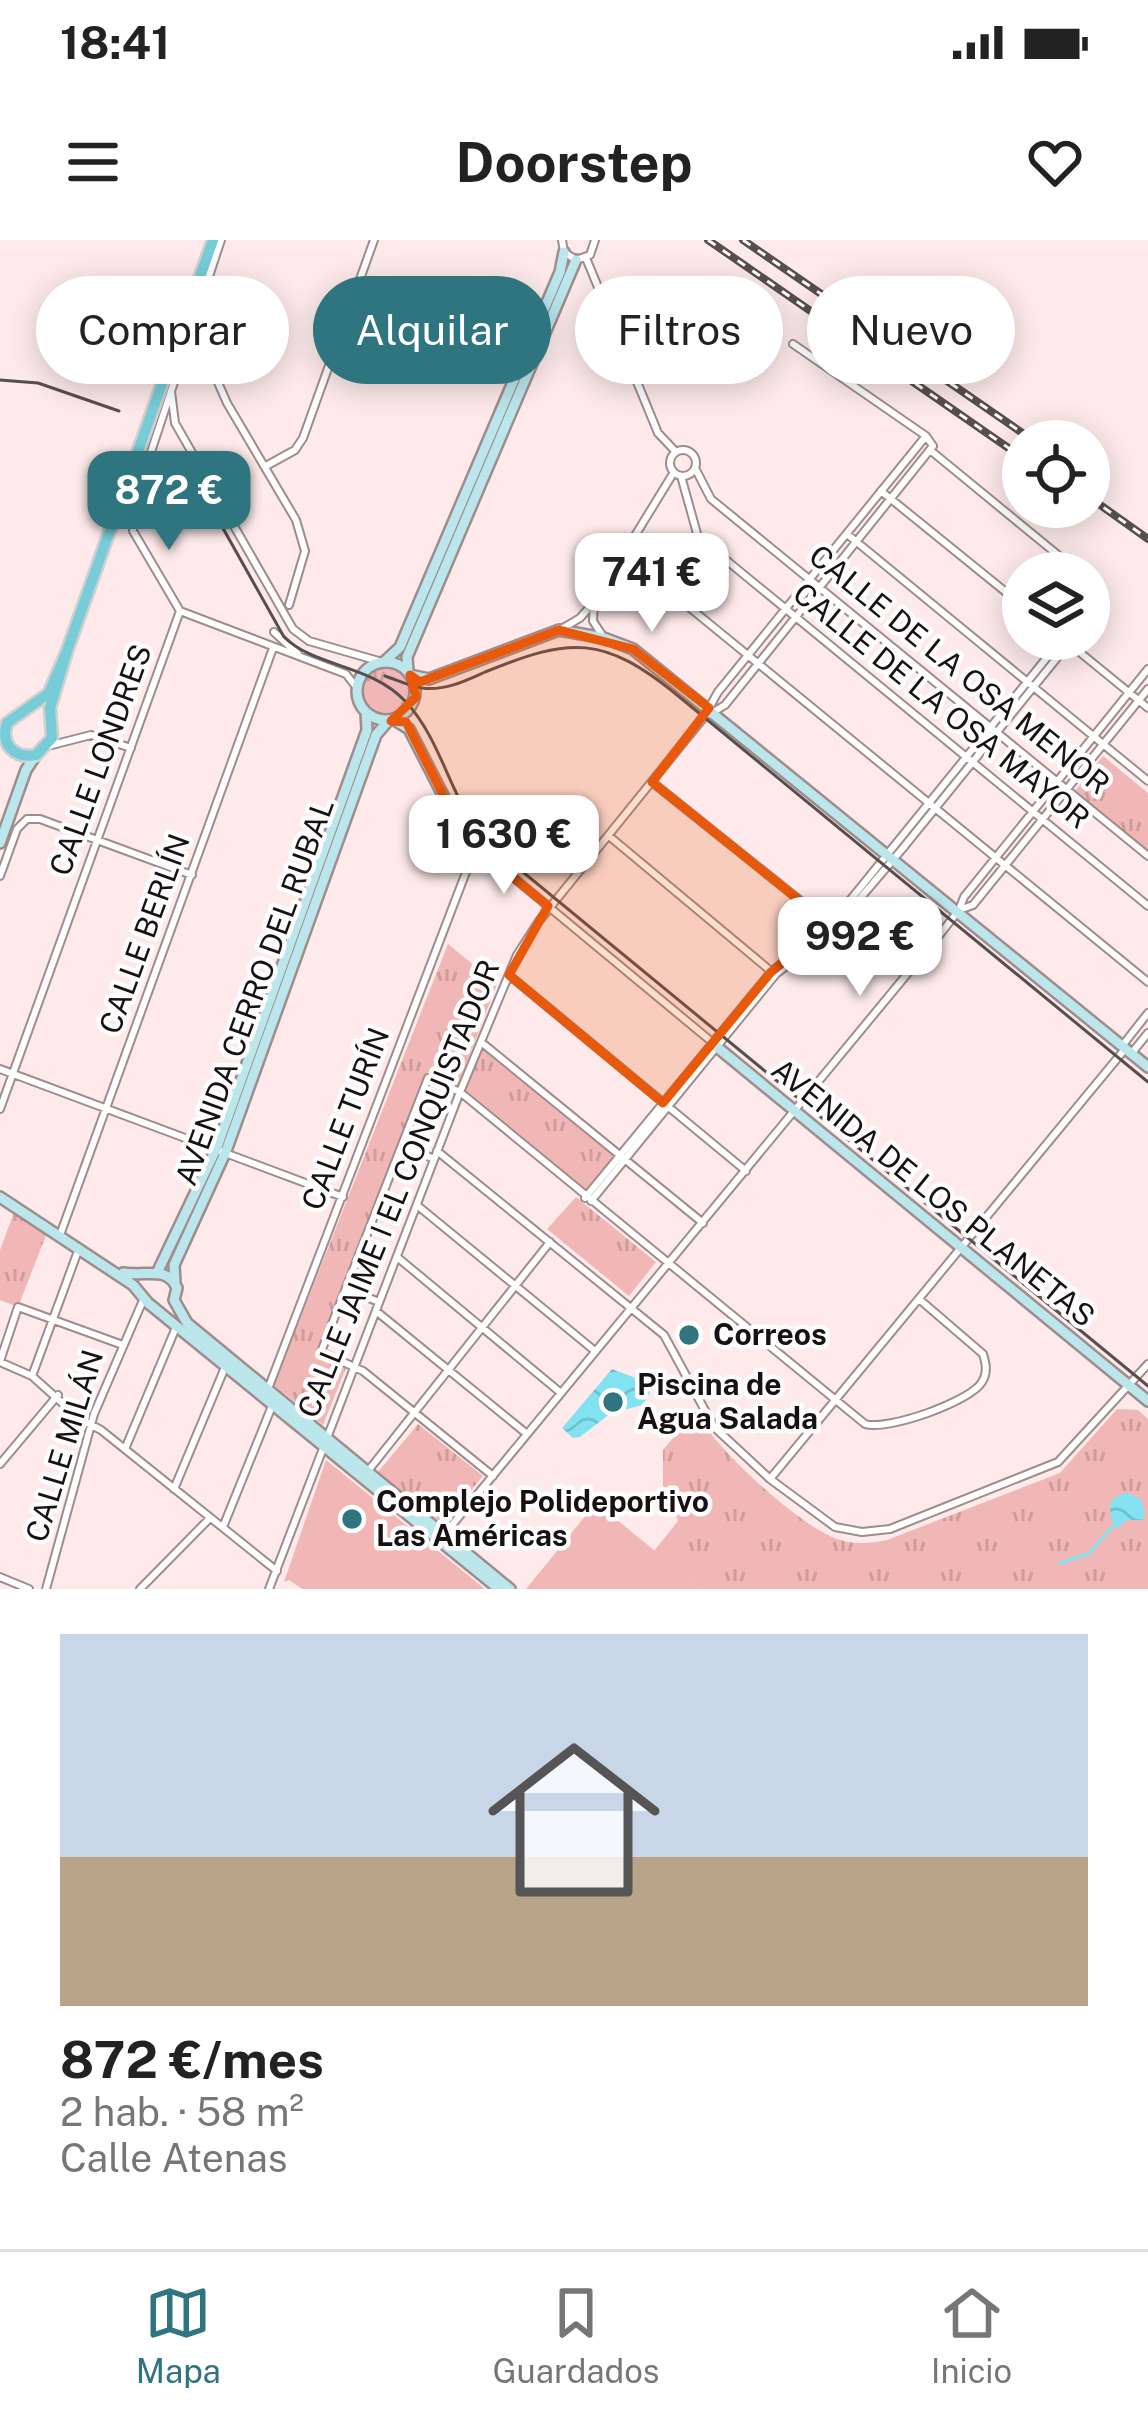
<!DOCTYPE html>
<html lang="es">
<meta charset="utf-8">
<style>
:root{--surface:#fff;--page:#f6f6f6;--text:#222;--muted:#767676;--line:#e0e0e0;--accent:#2e7580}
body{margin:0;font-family:"Public Sans",sans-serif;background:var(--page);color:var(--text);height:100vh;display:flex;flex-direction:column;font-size:45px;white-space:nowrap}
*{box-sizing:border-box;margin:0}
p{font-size:39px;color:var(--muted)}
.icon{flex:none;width:66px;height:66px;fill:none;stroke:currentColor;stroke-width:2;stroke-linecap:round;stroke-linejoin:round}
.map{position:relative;height:1349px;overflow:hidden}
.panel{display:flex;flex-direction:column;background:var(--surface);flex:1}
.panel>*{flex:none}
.hud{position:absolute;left:36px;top:36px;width:1077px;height:108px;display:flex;gap:24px}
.fabs{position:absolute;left:1002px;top:180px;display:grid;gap:24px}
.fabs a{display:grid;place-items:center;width:108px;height:108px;border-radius:50%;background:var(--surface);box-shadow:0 6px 30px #0003;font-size:60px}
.price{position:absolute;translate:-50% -102px;padding:0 27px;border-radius:24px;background:#fff;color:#222;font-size:39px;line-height:78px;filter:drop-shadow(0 3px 6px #0008)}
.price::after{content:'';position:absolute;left:50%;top:72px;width:36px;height:27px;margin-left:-18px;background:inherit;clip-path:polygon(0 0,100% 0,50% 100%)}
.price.active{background:var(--accent);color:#fff}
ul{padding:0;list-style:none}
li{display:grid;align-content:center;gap:24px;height:636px;padding:0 60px}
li+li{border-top:3px solid var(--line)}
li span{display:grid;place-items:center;height:372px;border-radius:0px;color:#555}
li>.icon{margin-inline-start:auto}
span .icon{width:216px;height:216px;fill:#fffc;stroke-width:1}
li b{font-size:51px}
.pill{padding:0 42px;border-radius:54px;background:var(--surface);box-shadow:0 6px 30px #0003;font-size:42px;line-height:108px}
.pill.active{background:var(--accent);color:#fff}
.status{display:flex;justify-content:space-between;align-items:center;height:84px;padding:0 60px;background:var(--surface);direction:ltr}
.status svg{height:33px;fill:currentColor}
header{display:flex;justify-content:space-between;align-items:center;height:156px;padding:0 60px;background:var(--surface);font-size:54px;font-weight:700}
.tabs{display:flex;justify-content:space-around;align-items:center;height:168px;border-top:3px solid var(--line);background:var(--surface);font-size:33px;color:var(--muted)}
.tabs a{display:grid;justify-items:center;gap:6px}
.tabs .active{color:var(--accent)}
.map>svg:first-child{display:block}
.grass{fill:url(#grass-tufts)}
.garden{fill:#f1b7b6}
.water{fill:url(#water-waves)}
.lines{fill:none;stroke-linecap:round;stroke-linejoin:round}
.stream{stroke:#83e2f1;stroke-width:3}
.street-casing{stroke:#9f8d8d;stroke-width:10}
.secondary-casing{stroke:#9f8d8d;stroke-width:14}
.primary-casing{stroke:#d1cfcf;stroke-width:15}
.street{stroke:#fff;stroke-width:6}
.secondary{stroke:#bae6ec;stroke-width:9}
.primary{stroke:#76cdd8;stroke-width:10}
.tram{stroke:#584e4e;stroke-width:3}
.rail-casing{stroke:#584e4e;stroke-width:8}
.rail{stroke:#fdfdfd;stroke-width:3;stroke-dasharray:9;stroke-linecap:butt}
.marked{fill:#e8590c;fill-opacity:0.2;stroke:#e8590c;stroke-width:9;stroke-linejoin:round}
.poi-dot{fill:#2e7580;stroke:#fdfdfd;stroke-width:4.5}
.labels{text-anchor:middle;stroke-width:9;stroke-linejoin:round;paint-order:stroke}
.street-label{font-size:30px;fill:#171111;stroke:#fdfdfd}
.poi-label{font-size:30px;font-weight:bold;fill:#171111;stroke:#fdfdfd;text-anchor:start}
</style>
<div class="status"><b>18:41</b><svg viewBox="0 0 49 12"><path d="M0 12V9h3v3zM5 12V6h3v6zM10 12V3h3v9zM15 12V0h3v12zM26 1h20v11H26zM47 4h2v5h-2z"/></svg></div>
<header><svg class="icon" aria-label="menu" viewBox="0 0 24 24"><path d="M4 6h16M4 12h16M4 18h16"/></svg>Doorstep<svg class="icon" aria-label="heart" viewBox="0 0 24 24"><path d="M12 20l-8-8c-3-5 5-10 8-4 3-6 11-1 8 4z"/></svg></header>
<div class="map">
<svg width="1148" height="1349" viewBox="0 0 1148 1349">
<defs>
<pattern id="grass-tufts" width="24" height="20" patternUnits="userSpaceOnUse" patternTransform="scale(3)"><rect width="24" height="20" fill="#f1b7b6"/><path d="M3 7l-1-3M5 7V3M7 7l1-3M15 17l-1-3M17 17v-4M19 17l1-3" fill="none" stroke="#ce9c9b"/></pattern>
<pattern id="water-waves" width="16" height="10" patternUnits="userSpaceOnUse" patternTransform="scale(3)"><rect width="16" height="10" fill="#83e2f1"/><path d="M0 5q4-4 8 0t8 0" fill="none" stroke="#70c1ce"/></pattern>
</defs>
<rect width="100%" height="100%" fill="#feeaea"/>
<path class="grass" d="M362 451a24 24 0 1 1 48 0a24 24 0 1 1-48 0Z
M 1103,516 L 1148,553 L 1148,613 L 1074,552 Z
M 448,704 L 497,744 L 457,848 L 425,836 L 319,1115 L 346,1128 L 323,1185 L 274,1145 Z
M 481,802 L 620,916 L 588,955 L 460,852 Z
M 576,957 L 656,1022 L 629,1056 L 547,989 Z
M 16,967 L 49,988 L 18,1067 L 0,1060 L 0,1010 Z
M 1117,1169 L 1138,1170 L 1148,1179 L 1148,1349 L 702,1349 L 654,1311 L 678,1281 L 663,1245 L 663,1210 L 696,1171 C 713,1207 795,1281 832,1297 C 850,1305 868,1304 887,1300 L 1060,1233 Z
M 418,1184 L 483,1236 L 443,1284 L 378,1232 Z"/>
<path class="garden" d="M 326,1220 L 485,1349 L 302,1349 L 289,1340 L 284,1342 Z
M 596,1263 L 702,1349 L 526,1349 Z"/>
<path class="water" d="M 612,1129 L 654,1145 L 643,1165 L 611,1173 L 580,1197 L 573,1198 L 562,1188 Z
M 1127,1253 L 1141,1259 L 1145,1276 L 1142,1280 L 1127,1280 L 1116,1289 C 1108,1274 1105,1256 1127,1253 Z"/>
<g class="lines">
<path class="stream" d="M 1060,1323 L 1088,1314 L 1114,1285"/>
<g class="street-casing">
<path id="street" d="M 562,0 L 564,12 L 576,20 L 590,15 L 595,0
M 586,18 L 658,193 L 676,212
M 201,104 L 227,163 L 296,280 L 305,311 L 289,365
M 171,151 L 175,183 L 293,389 L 309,401 L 382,422
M670 223a13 13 0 1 1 26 0a13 13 0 1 1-26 0Z
M 930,210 L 1080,333
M 148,221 L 221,0
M 266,226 L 295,210 L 303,198 L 374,0
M 695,228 L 711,259 L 1148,616
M 681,236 L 698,297 L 1148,666
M 881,251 L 1023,366
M 133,263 L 133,291 L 180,371
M 847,294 L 1148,541
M 624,314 L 1148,742
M 594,363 L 593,381 L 602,395
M 563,388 L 580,378 L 595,361 L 674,232
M 274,392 L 298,414
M 1066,401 L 1148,468
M 710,474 L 725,465 L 933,206 L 926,196 L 793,104
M 48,506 L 91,495 L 131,508
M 652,542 L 832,686
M 609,596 L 772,732
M 468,600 L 712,802
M 0,636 L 17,589 L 27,579 L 40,579 L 192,635
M 959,670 L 973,665 L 1148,449
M 509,735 L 746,931
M 481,802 L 703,983
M 1122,806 L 1148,773
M 1131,814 L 1148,793
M 0,829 L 343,957
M 0,869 L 180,371 L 346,434 L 357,448
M 402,905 L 434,919
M 437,911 L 664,1095 L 714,1187 L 770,1239 L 835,1287 L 862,1292 L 890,1289 L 1058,1222 L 1148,1124
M 585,958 L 771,732 L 830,685 L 1062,399
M 591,961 L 776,734 L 834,689 L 903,608 L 1069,403
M 418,966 L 595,1111
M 60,995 L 273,408
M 397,1017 L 561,1153
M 346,1049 L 379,1062
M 376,1071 L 527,1194
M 0,1121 L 18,1067 L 120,1104
M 0,1122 L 32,1136 L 80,1179 L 101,1190 L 277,1331
M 32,1136 L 78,1011
M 268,1149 L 468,627 L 465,598
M 125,1209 L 177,1085
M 0,1224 L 58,1155
M 368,1231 L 550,1002
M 493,1236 L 363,1131 L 321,1112 L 428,838 L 460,852 L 865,1184 C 887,1191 970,1162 982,1142 C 988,1132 986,1124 983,1114 L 919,1059
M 770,1239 L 1125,809
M 174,1249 L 226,1125
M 223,1287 L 272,1166
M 443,1296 L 941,693 L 959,670 L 964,657 L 1148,429
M 0,1337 L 29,1349
M 46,1349 L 94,1174 L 144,1058
M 140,1349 L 209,1279
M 269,1349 L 460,852 L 517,715 L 539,681 L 704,477 L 718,452 L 926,196"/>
</g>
<g class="secondary-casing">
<path id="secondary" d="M357 451a29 29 0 1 1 58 0a29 29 0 1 1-58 0Z
M 384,422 L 400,407 L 560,32 L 564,12
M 408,431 L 407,417 L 576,20
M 410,435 L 429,439 L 559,390 L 604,398 L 633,409 L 1148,827
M 396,481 L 409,489 L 465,598
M 0,603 L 26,530 L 36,515
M 717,807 L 1148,1161
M 0,957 L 133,1045 L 148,1063 L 499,1349
M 123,1033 C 144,1037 167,1025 177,1048 L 174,1060 L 187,1083 L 510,1349
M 157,1033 L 217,907 L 367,490 L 366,472
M 175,1043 L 174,1025 L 226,911 L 376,495 L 388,481"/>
</g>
<g class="primary-casing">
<path id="primary" d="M 67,411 L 49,453 L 7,483 C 0,504 14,519 36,515 L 52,498 L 50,468 L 67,411 L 213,0"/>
</g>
<use href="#street" class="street"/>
<use href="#secondary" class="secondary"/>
<use href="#primary" class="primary"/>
<path class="tram" d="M 0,140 L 38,143 L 119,171
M 183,217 L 284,397 C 316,428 371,424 406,462 C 444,503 451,565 490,605 L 1148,1146
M 385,436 C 397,440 409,446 422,448 C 445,451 465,441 485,432 C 571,397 603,395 677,455 L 1148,842"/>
<g class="rail-casing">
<path id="rail" d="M 708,0 L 1023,218
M 743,0 L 1034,201
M 1089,257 L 1148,299"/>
</g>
<use href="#rail" class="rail"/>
</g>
<path class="marked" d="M 559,390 L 633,409 L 709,468 L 652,542 L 830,685 L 771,732 L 663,863 L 509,735 L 548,666 L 465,598 L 406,482 L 391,481 L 416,457 L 410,435 L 420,442 Z"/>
<g class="poi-dot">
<circle cx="689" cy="1095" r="12"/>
<circle cx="613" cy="1162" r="12"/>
<circle cx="352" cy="1279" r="12"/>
</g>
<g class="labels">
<g class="street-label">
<text transform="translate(959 430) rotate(39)" y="10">CALLE DE LA OSA MENOR</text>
<text transform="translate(941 466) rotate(39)" y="10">CALLE DE LA OSA MAYOR</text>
<text transform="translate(101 520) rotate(-70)" y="10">CALLE LONDRES</text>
<text transform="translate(145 694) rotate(-70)" y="10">CALLE BERLÍN</text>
<text transform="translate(255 752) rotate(-70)" y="10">AVENIDA CERRO DEL RUBAL</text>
<text transform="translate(346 879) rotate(-69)" y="10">CALLE TURÍN</text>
<text transform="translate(399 949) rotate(-68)" y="10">CALLE JAIME I EL CONQUISTADOR</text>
<text transform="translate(933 953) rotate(39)" y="10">AVENIDA DE LOS PLANETAS</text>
<text transform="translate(65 1206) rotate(-73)" y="10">CALLE MILÁN</text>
</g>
<g class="poi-label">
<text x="713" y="1105">Correos</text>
<text x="637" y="1155">Piscina de<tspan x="637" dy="34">Agua Salada</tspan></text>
<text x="376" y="1272">Complejo Polideportivo<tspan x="376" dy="34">Las Américas</tspan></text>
</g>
</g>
</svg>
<div class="fabs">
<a><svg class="icon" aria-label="locate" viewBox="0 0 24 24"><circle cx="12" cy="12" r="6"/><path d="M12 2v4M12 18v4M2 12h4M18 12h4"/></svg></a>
<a><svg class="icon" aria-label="layers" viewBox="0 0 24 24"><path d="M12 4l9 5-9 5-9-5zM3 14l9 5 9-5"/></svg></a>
</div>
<b class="price active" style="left:169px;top:313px">872 €</b>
<b class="price" style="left:652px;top:395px">741 €</b>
<b class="price" style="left:504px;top:657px">1 630 €</b>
<b class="price" style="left:860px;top:759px">992 €</b>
<div class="hud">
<a class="pill">Comprar</a>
<a class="pill active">Alquilar</a>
<a class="pill">Filtros</a>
<a class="pill">Nuevo</a>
</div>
</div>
<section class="panel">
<ul>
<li><span style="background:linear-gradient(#c9d6e8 60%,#b9a48a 0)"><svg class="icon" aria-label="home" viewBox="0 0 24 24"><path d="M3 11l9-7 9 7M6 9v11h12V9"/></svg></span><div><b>872 €/mes</b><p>2 hab. · 58 m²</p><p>Calle Atenas</p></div></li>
</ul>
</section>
<nav class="tabs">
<a class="active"><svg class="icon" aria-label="map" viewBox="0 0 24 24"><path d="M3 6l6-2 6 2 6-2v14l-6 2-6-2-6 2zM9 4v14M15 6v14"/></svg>Mapa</a>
<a><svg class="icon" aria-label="saved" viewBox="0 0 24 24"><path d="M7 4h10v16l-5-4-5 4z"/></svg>Guardados</a>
<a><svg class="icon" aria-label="home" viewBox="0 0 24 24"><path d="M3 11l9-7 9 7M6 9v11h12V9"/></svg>Inicio</a>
</nav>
